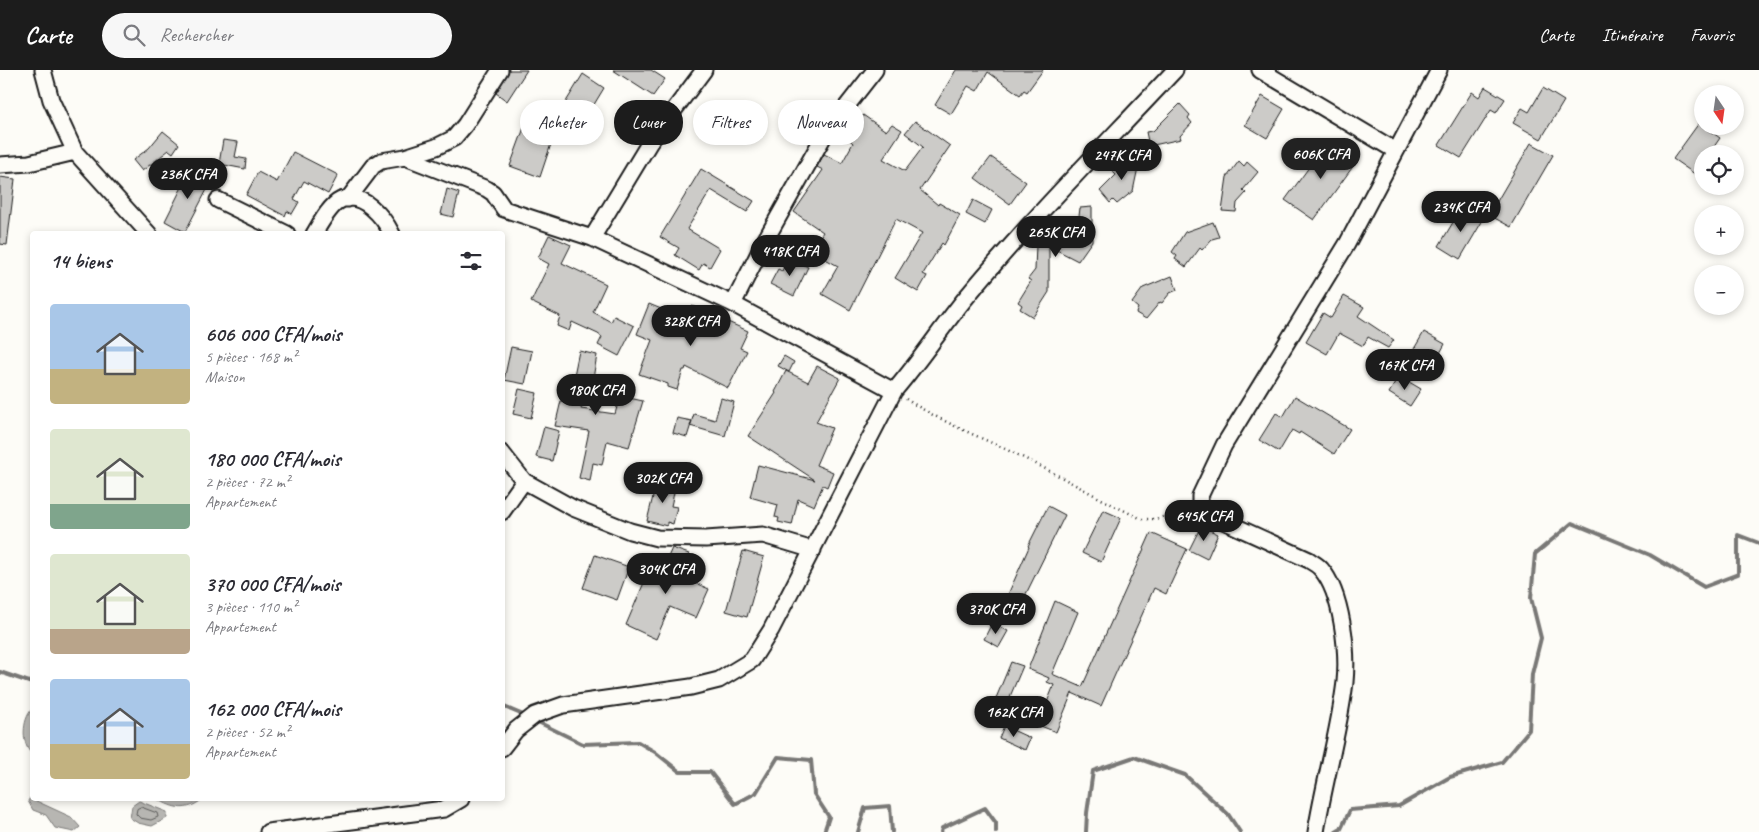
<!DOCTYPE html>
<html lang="fr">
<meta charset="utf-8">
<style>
:root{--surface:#fff;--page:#f7f7f7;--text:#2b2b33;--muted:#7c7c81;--accent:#1c1c1c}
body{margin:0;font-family:Caveat,sans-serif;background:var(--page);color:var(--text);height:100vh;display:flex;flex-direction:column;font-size:19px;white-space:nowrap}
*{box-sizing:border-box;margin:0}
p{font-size:16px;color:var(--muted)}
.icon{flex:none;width:28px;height:28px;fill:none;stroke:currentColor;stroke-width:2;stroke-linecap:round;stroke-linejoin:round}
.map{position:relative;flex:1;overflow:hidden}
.sheet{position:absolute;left:30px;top:161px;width:475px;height:570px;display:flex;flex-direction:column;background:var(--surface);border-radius:5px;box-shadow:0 2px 8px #0003}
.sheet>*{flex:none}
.hud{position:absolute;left:520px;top:30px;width:475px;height:45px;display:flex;gap:10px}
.needle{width:32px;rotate:167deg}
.controls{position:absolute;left:1694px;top:15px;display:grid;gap:10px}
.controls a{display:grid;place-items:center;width:50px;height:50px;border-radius:50%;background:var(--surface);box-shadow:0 2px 8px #0003;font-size:25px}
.price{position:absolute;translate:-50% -42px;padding:0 11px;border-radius:18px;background:var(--accent);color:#fff;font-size:16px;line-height:32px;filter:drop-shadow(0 1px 2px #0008)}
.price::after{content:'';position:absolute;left:50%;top:30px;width:15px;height:11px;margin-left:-8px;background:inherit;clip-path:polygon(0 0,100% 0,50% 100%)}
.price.selected{background:#222;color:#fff}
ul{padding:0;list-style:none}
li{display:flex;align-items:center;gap:15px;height:125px;padding:0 20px}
li span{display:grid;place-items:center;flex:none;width:140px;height:100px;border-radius:5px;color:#555}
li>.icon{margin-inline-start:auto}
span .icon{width:60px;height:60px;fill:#fffc;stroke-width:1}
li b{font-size:21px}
h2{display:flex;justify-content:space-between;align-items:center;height:60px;padding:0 20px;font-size:21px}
.tag{padding:0 18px;border-radius:22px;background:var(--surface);box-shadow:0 2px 8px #0003;font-size:18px;line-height:45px}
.tag.selected{background:var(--accent);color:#fff}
header{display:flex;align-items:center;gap:30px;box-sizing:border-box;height:70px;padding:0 25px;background:var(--accent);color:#fff}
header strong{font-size:24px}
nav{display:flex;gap:28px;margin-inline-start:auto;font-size:18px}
.search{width:350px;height:45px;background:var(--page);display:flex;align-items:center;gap:12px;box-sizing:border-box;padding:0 18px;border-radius:28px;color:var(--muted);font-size:19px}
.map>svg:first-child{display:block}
.water{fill:#b7b6b2;stroke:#797876}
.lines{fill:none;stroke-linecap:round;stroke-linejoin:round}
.shore{stroke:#5a5a58;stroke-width:1}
.stream{stroke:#797876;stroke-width:4}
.building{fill:#cccbc8;stroke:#1c1c1c}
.minor-casing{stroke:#1c1c1c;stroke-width:19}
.path{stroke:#1c1c1c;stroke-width:2.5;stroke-dasharray:1 4;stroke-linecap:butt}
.minor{stroke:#fdfcf7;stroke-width:15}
</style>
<header>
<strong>Carte</strong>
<div class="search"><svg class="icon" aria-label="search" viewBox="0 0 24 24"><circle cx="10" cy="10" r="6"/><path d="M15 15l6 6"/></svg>Rechercher</div>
<nav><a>Carte</a><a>Itinéraire</a><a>Favoris</a></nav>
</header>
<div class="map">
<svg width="1759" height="762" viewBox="0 0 1759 762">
<rect width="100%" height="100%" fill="#fdfcf7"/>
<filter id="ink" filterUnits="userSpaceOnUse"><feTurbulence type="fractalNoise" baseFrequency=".02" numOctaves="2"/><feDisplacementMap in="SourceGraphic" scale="10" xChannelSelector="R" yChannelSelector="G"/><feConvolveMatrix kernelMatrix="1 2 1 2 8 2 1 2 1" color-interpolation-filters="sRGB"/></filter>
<g filter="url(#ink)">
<path class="water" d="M 32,639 L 32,684 C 21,674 22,650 32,639 Z
M 31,726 L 32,729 L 71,747 L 80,757 L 74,762 L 55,758 L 46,745 L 33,740 L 28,731 Z
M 157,729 L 203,729 C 186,742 175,739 157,729 Z
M 139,731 L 167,742 L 167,748 L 152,756 L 138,753 L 130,748 L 132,736 Z"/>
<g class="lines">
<path class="shore" d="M 141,737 L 157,743 L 158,747 L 151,750 L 140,748 L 136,744 L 137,739 Z"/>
<path class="stream" d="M 0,602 L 32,613
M 502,636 L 528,647
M 534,650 L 583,674 L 638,672 L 655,682 L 680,702 L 710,702 L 735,734 L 756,723 L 778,687 L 811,690 L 814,724 L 829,747 L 824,762
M 858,762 L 865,738 L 890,736 L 892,762
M 941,762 L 942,758 L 985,738 L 996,753 L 996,762
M 1086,762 L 1087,743 L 1093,701 L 1134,687 L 1185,705 L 1228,744 L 1240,762
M 1336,762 L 1341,759 L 1350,740 L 1399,736 L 1450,707 L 1502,692 L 1529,660 L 1532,604 L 1541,568 L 1531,528 L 1535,484 L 1572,453 L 1650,485 L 1704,517 L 1738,504 L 1738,465 L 1759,473"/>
</g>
<path class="building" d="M 509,0 L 527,0 L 507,31 L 496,23 Z
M 613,0 L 651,0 L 665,9 L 653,26 Z
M 956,0 L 1043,0 L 1027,22 L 1024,20 L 1020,25 L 988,2 L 977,21 L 968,16 L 951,44 L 935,35 Z
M 583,4 L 604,18 L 584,51 L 577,46 L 573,52 L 563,46 L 568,38 L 564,35 Z
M 1485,17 L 1505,29 L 1496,43 L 1491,40 L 1461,88 L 1439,75 L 1472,22 L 1479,27 Z
M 1543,18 L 1564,31 L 1541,69 L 1513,53 L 1522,38 L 1529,42 Z
M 1262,26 L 1284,39 L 1267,68 L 1245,55 Z
M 1180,34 L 1190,45 L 1188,48 L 1192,53 L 1180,66 L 1181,69 L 1149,76 L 1146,62 L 1153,61 Z
M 855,45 L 860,48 L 863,45 L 886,61 L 892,54 L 902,60 L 883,89 L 905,101 L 923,77 L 905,63 L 915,51 L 950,76 L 920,120 L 938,135 L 939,133 L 960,145 L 944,175 L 942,173 L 923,204 L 927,206 L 918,222 L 895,208 L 922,163 L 896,149 L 850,240 L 822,224 L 838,196 L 811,181 L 823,162 L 794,142 L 823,100 L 817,97 L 824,84 L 842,93 L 853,73 L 843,64 Z
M 1699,53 L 1720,68 L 1709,84 L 1702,84 L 1702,109 L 1673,89 Z
M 525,55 L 554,65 L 540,107 L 510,96 Z
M 163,61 L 179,74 L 173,83 L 169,80 L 142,101 L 133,90 L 149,78 Z
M 223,70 L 238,72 L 235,87 L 246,89 L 245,99 L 219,94 Z
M 1329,70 L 1357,91 L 1314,150 L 1285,130 Z
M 1531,73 L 1553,85 L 1511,157 L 1489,145 Z
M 293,82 L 338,105 L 328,124 L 304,111 L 294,129 L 299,132 L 292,144 L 287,141 L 285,146 L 246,125 L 258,102 L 277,112 Z
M 1125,85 L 1140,88 L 1133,121 L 1117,134 L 1113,130 L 1110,133 L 1100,121 L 1116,105 L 1113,102 L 1123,94 Z
M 991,87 L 1026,112 L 1010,134 L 975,108 Z
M 1239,91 L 1244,96 L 1247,92 L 1258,102 L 1243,120 L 1246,123 L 1237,133 L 1236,142 L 1222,141 L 1227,107 Z
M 191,99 L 212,110 L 185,162 L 165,151 Z
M 701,99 L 754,131 L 747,142 L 711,120 L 687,159 L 720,179 L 710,197 L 703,193 L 699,200 L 675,185 L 679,178 L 660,167 Z
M 0,107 L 15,109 L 7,175 L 0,174 Z
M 447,119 L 459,123 L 453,147 L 441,144 Z
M 973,130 L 992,140 L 985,154 L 966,144 Z
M 1092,137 L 1092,171 L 1078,191 L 1049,176 L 1049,222 L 1033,247 L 1020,239 L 1022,235 L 1018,232 L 1031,211 L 1028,209 L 1035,200 L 1036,175 L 1050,161 L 1059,169 L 1079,146 L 1080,138 Z
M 1462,137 L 1483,150 L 1460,189 L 1439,176 Z
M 1213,152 L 1219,167 L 1212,169 L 1202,180 L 1200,178 L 1186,197 L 1175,189 L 1177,186 L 1172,182 L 1185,162 Z
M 549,165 L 571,175 L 562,193 L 606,214 L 593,242 L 611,252 L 614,246 L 634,256 L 619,286 L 598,275 L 602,267 L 598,264 L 572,252 L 569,261 L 557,256 L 560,246 L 531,232 L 549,194 L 538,188 Z
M 788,188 L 808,197 L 794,226 L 770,214 L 778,199 L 782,201 Z
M 1172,206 L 1177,220 L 1170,223 L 1162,233 L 1160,232 L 1146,249 L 1136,243 L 1138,238 L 1132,233 L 1143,218 Z
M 1344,226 L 1364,237 L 1358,246 L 1394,270 L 1388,278 L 1368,267 L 1363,276 L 1339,263 L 1327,284 L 1306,272 L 1323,243 L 1331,248 Z
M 649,234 L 688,250 L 692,236 L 748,261 L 740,278 L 747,281 L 728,318 L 686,297 L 685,300 L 683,300 L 677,320 L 668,317 L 668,314 L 639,304 L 652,270 L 637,264 Z
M 1424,262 L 1445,274 L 1430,301 L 1408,289 Z
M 511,277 L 532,281 L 525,314 L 504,310 Z
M 579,281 L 597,285 L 591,320 L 586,319 L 581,339 L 615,344 L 620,326 L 643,331 L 629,377 L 607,371 L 602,395 L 593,393 L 590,411 L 579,408 L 589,361 L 555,356 L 565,314 L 572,315 Z
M 784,286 L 794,292 L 789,302 L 778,296 Z
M 817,296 L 840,308 L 816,352 L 832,358 L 816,395 L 833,402 L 827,417 L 823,415 L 814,436 L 798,429 L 792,455 L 778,452 L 779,448 L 775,447 L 778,435 L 750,427 L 758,395 L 815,410 L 748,366 L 776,323 L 775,322 L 786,301 L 808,312 Z
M 1399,306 L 1421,319 L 1410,336 L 1389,323 Z
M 519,319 L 537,323 L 531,348 L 513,344 Z
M 1295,326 L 1350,359 L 1334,384 L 1300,362 L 1299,364 L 1292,360 L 1279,382 L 1259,370 L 1276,343 L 1283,347 Z
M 721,328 L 734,332 L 725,366 L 690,356 L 694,344 L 715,350 Z
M 677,348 L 692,351 L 687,367 L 673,363 Z
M 544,357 L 559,361 L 552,391 L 536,387 Z
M 657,410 L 676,414 L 671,436 L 677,437 L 673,454 L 667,452 L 667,456 L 647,451 Z
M 1048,436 L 1065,445 L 1020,536 L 1006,529 L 1029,477 L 1028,476 Z
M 1103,440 L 1121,448 L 1101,492 L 1082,483 Z
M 1201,456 L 1218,464 L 1207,489 L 1189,480 Z
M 1151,463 L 1187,479 L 1166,524 L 1154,518 L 1101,636 L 1072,623 L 1056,662 L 1038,655 L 1054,615 L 1047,612 L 1049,608 L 1028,599 L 1055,531 L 1078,542 L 1052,604 L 1082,617 Z
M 672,478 L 689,484 L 679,506 L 709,519 L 696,548 L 670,537 L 656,569 L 626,555 L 654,489 L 665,494 Z
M 743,481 L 764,487 L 747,547 L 726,541 Z
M 595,485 L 629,497 L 617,530 L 583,518 Z
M 992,553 L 1008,561 L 999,577 L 984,569 Z
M 1011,592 L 1023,596 L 1000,650 L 989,645 Z
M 1004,656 L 1030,668 L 1025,680 L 999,668 Z"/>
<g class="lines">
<g class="minor-casing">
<path id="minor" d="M 43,0 L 51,30 L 75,82 L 149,164
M 1260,0 L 1396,81
M 405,87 L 487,119 L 493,123 L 504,139 L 592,168 L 733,234 L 894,321
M 0,95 L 29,93 L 75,82
M 348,129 L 373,96 L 381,91 L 405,87 L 436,77 L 454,68 L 465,55 L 500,0
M 218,130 L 287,164
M 314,164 C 320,154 330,135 341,130 C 362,120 384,148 392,164
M 592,168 L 650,72 L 704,0
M 733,234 L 766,169 L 825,64 L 875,0
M 502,383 L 524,411 L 573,438 L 630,461 L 657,468 L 706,469 L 763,465 L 813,480
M 502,442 L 524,411
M 502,678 L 516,660 L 535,645 L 563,635 L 691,617 L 719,610 L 752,590 L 771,560 L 894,321 C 919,292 940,260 964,230 C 1030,150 1104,76 1175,0
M 268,762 L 444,739 L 461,729
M 1316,762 C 1324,712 1339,662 1345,612 C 1348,581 1342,523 1321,499 C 1318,495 1313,493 1309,490 L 1206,443 L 1200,437 L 1200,426 L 1224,375 L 1347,174 L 1439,0"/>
</g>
<path class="path" d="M 906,329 C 944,354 986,369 1026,389 C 1065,408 1102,431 1142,449 L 1155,449 L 1188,440"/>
<use href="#minor" class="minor"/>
</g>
</g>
</svg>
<div class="controls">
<a><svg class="needle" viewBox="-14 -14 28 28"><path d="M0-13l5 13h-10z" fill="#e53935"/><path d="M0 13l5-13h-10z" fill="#7c7c81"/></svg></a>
<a><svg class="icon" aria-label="locate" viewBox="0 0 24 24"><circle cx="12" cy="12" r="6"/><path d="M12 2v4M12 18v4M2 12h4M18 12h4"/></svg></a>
<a>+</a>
<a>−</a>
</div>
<b class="price selected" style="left:1321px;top:110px">606K CFA</b>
<b class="price" style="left:1122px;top:111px">247K CFA</b>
<b class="price" style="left:188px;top:130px">236K CFA</b>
<b class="price" style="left:1461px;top:163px">234K CFA</b>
<b class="price" style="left:1056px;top:188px">265K CFA</b>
<b class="price" style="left:790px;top:207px">418K CFA</b>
<b class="price" style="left:691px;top:277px">328K CFA</b>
<b class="price" style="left:1405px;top:321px">167K CFA</b>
<b class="price" style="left:596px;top:346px">180K CFA</b>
<b class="price" style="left:663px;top:434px">302K CFA</b>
<b class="price" style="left:1204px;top:472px">645K CFA</b>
<b class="price" style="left:666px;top:525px">304K CFA</b>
<b class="price" style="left:996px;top:565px">370K CFA</b>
<b class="price" style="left:1014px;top:668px">162K CFA</b>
<div class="hud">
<a class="tag">Acheter</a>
<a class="tag selected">Louer</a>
<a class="tag">Filtres</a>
<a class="tag">Nouveau</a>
</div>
<section class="sheet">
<h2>14 biens<svg class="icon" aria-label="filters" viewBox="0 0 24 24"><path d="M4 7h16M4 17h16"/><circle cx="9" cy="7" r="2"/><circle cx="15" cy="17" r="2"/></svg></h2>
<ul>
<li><span style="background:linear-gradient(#a9c7e8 65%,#c2b280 0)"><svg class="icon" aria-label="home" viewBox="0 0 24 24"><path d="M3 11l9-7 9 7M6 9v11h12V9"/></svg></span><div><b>606 000 CFA/mois</b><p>5 pièces · 168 m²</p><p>Maison</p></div></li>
<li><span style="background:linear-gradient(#dfe7d0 75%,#7fa58c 0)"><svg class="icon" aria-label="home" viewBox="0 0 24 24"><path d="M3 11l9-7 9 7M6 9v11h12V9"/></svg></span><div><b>180 000 CFA/mois</b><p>2 pièces · 72 m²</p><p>Appartement</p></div></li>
<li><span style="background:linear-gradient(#dfe7d0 75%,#b9a48a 0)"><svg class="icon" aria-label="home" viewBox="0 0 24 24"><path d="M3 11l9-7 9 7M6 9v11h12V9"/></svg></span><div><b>370 000 CFA/mois</b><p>3 pièces · 110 m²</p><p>Appartement</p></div></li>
<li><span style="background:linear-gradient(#a9c7e8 65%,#c2b280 0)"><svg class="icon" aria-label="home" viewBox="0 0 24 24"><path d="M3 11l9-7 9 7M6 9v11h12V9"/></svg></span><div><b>162 000 CFA/mois</b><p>2 pièces · 52 m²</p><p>Appartement</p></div></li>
</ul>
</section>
</div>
